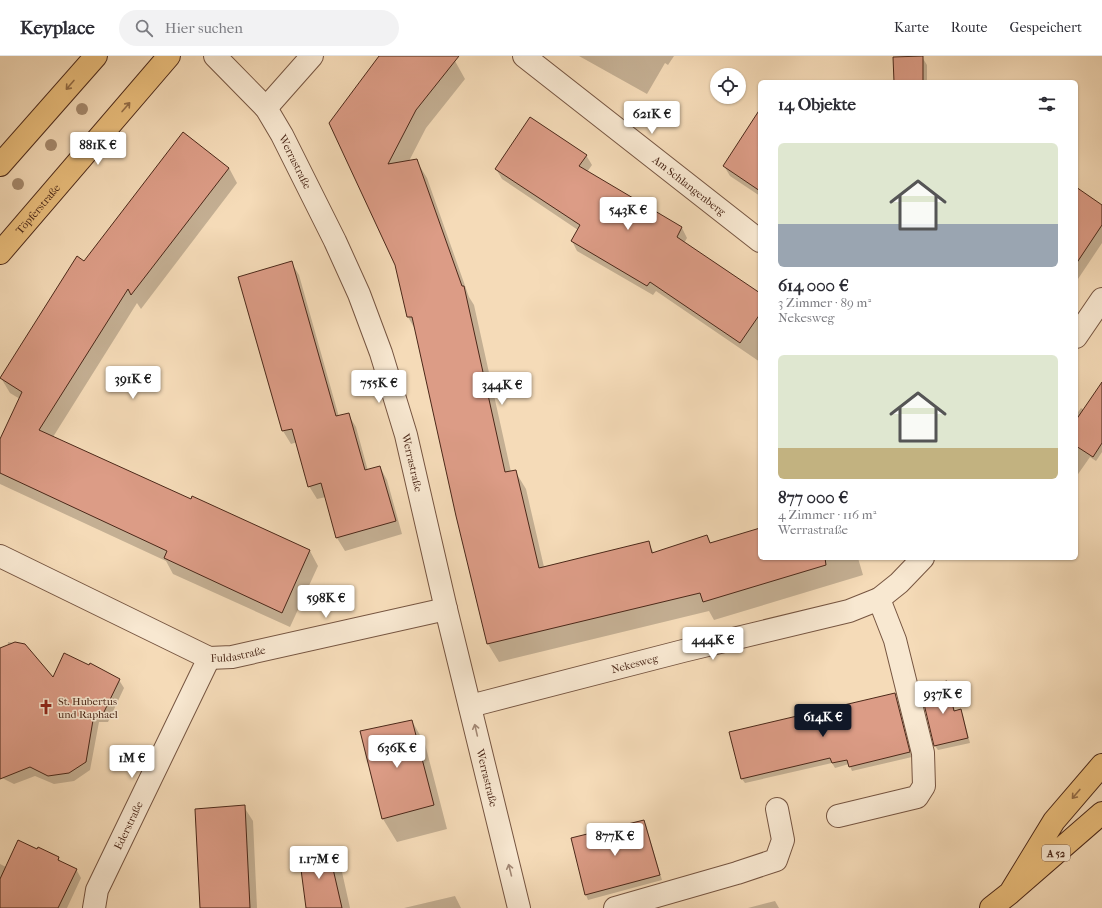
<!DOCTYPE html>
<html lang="de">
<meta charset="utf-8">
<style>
:root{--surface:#fff;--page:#f2f2f3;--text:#2b2b33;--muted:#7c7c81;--line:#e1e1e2;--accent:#111827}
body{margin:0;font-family:"IM FELL French Canon",serif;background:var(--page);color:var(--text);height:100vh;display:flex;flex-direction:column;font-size:15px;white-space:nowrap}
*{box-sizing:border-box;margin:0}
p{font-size:13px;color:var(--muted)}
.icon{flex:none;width:22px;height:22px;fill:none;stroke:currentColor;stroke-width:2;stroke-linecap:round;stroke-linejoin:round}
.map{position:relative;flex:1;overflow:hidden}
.panel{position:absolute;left:758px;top:24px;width:320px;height:480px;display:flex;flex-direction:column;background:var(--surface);border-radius:6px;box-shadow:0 1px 3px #0004}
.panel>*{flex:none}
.buttons{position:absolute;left:710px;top:12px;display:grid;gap:8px}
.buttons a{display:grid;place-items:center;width:36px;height:36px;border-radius:50%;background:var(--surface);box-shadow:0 1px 3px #0004;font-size:20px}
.price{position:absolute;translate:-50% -34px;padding:0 9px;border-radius:4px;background:#fff;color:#222;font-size:13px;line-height:26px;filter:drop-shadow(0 1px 2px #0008)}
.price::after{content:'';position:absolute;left:50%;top:24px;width:12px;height:9px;margin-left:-6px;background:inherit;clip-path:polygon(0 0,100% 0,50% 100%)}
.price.selected{background:var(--accent);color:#fff}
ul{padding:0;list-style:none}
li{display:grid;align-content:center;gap:8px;height:212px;padding:0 20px}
li span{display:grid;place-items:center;height:124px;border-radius:6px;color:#555}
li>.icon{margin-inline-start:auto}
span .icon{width:72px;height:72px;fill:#fffc;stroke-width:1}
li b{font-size:17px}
h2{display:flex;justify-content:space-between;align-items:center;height:48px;padding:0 20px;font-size:17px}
header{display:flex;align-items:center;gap:24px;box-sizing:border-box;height:56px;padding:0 20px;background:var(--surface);border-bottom:1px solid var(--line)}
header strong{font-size:19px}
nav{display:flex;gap:22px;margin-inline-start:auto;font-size:14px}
.search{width:280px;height:36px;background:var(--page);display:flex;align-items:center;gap:10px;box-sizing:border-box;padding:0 14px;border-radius:22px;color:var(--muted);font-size:15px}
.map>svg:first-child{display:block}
.shadow{fill:#0003}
.building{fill:#dc9c86;stroke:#4b2819}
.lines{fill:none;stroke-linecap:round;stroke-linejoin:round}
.minor-casing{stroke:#765541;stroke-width:24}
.major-casing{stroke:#4b2819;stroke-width:24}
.highway-casing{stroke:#4b2819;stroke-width:24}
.minor{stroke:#f8e8d1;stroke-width:22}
.major{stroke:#eabe7c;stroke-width:22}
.highway{stroke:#eabe7c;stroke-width:22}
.tree{fill:#a5896d}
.oneway{stroke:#936c46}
.oneway2{stroke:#a28875}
.labels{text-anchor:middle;stroke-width:3;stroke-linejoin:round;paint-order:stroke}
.shield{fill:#f8e8d1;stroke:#7f6250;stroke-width:1}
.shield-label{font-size:10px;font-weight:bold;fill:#4b2819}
.street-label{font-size:11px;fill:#4b2819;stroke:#f8e8d1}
.poi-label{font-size:11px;fill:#4b2819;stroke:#f8e8d1;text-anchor:start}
</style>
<header>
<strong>Keyplace</strong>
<div class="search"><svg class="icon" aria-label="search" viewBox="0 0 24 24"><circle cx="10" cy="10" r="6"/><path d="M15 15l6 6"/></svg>Hier suchen</div>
<nav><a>Karte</a><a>Route</a><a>Gespeichert</a></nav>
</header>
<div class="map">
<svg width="1102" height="852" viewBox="0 0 1102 852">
<rect width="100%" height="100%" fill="#f5dbb8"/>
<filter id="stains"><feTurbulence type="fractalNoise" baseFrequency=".005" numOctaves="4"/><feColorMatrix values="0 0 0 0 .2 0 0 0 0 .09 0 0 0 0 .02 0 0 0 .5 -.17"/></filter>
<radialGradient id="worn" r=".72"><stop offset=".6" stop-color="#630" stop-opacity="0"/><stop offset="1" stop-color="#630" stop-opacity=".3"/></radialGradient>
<path class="shadow" d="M 381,0 L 449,0 L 455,5 L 465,23 L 426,72 L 409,105 L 416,104 L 427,122 L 469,241 L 474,249 L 511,416 L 515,415 L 526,433 L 544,511 L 648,486 L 654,497 L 707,480 L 711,488 L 760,473 L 760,502 L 858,502 L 863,519 L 714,564 L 709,555 L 499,606 L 488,588 L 457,460 L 416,275 L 408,261 L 396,209 L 330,68 Z
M 579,0 L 674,0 L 668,9 L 665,7 L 647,38 Z
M 922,1 L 927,9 L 927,26 L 895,26 Z
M 760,65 L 760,140 L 730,120 L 724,110 Z
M 586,99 L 592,109 L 587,116 L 682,172 L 687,182 L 684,187 L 760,238 L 760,306 L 656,235 L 653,239 L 577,195 L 572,185 L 578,174 L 502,123 L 496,113 Z
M 229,112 L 237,127 L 141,253 L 137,247 L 53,381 L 191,445 L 193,442 L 310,495 L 318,510 L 290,571 L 173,518 L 166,505 L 0,428 L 0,385 L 20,343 L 10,337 L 1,322 L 84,206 Z
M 1076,133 L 1102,150 L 1102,187 L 1076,226 Z
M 291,206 L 299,219 L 339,361 L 348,358 L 356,371 L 368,415 L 380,411 L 387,424 L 402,478 L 345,495 L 337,482 L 326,441 L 317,443 L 309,430 L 297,386 L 291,388 L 283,375 L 239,222 Z
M 1102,328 L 1102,396 L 1096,405 L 1090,401 L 1076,421 L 1076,359 L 1081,352 L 1084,354 Z
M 8,586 L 24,589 L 54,622 L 119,624 L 124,632 L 108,666 L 99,666 L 90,714 L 74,725 L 54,728 L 35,720 L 14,728 L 0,721 L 0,599 L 7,602 Z
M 947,626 L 949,630 L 955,656 L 961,654 L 963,659 L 970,687 L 938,694 L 935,690 Z
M 895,638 L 897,643 L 912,701 L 852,715 L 849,708 L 835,712 L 832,707 L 745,727 L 742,723 Z
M 412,665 L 425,688 L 447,773 L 397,786 L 383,763 Z
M 244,751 L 253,765 L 257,852 L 201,852 Z
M 644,765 L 646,769 L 662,824 L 588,844 L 586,839 Z
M 328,792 L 342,816 L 350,852 L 307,852 Z
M 37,794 L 58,802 L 61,806 L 76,813 L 81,822 L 67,852 L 0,852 L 0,808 L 6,811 Z
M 455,840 L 461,852 L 404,852 Z
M 775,845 L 779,852 L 748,852 Z"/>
<path class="building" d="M 379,0 L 459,0 L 416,54 L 388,108 L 417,103 L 462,230 L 464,230 L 505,416 L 516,414 L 539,512 L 649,485 L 652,497 L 707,479 L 710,487 L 760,472 L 760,502 L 825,502 L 826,509 L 703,546 L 700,537 L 487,588 L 456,460 L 412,261 L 407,261 L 395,209 L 329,67 Z
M 923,0 L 923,26 L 894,26 L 893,1 Z
M 760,53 L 760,135 L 723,110 Z
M 530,61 L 587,99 L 579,110 L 682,171 L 677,181 L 760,237 L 760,258 L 740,287 L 650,226 L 647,230 L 571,185 L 580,169 L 495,113 Z
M 183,76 L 229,112 L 131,239 L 128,233 L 39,374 L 191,443 L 192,440 L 310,494 L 282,557 L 164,502 L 167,495 L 0,417 L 0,383 L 22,336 L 0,322 L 77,200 L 84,205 Z
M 1076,131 L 1102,149 L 1102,169 L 1076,208 Z
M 292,205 L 336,360 L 349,357 L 365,414 L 380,410 L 396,465 L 336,482 L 321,427 L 308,431 L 292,373 L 282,375 L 238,221 Z
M 1102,326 L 1102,387 L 1093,401 L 1076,390 L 1076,364 Z
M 15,586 L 25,588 L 53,621 L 64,597 L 89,609 L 90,607 L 120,623 L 103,658 L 94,658 L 86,706 L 69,717 L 48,720 L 30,711 L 0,723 L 0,592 Z
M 947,625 L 954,655 L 961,653 L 968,682 L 934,690 L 920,631 Z
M 895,637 L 910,696 L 849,711 L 847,704 L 832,707 L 830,702 L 741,723 L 729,676 Z
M 412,664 L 434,749 L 382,763 L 360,675 Z
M 245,749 L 250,852 L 200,852 L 195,753 Z
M 644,764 L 660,819 L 585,839 L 571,782 Z
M 18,784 L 37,793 L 38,791 L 59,801 L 58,804 L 77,813 L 58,852 L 0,852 L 0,823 Z
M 328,791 L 342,852 L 306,852 L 299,798 Z"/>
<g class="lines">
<g class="minor-casing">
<g id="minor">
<path id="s1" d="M 215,0 L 266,52 L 282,79 L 335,185 L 359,238 L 381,297 L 406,379 L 446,553 L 519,852"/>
<path id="s2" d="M 524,0 L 760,185"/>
<path d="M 266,52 L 312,0"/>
<path d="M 1076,281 L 1102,243"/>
<path id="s3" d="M 0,500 L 209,602 L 232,601 L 446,553"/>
<path id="s4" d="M 470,650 L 683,595 L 849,555 L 879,543 L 899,527 L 923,502"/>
<path d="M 838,760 L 917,741 L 924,730 L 923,697 L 895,584 L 879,543"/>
<path id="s5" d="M 94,852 L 97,834 L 209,602"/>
<path d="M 615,852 L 737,817 L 776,804 L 783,784 L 777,753"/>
</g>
</g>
<g class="major-casing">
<g id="major">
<path d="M 0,109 L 96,0"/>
<path id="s6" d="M 0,197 L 169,0"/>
</g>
</g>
<g class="highway-casing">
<path id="highway" d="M 1010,837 L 1054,765 L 1102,709
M 991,852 L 1010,837 L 1102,757"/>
</g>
<use href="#minor" class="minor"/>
<use href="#major" class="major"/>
<use href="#highway" class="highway"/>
</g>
<g class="tree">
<circle cx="82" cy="53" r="6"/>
<circle cx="51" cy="89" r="6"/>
<circle cx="18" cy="128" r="6"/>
</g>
<defs><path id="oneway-shaft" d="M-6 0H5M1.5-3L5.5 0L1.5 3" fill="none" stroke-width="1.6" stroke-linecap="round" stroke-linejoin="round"/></defs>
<g class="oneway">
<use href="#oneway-shaft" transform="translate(70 29) rotate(131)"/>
<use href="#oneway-shaft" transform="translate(126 51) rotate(-49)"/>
<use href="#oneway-shaft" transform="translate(1076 738) rotate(130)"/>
</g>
<g class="oneway2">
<use href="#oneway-shaft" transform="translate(476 674) rotate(-103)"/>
<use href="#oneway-shaft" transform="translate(510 814) rotate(-104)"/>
</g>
<defs>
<g id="church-bare" transform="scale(1.2)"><path d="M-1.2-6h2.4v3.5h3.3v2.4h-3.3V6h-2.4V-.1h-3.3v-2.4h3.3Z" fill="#8f2418" stroke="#f8e8d1" stroke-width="2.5" paint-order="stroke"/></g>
</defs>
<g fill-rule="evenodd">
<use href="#church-bare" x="46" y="651"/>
</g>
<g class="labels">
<rect class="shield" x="1042" y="789" width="28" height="16" rx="3"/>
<g class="shield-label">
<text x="1056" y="801">A 52</text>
</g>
<g class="street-label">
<text dy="4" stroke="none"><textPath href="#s1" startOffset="134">Werrastraße</textPath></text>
<text dy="4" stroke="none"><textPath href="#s2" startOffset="210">Am Schlangenberg</textPath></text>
<text dy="4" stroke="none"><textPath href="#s6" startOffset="58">Töpferstraße</textPath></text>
<text dy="4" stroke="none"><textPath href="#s1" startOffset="458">Werrastraße</textPath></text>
<text dy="4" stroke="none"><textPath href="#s3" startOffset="262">Fuldastraße</textPath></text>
<text dy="4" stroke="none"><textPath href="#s4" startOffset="170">Nekesweg</textPath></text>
<text dy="4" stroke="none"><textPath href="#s1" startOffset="782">Werrastraße</textPath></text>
<text dy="4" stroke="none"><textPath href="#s5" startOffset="90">Ederstraße</textPath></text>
</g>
<g class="poi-label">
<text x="58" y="649">St. Hubertus<tspan x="58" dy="13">und Raphael</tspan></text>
</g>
</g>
<rect width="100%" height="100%" filter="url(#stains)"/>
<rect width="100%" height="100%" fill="url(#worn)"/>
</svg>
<div class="buttons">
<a><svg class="icon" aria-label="locate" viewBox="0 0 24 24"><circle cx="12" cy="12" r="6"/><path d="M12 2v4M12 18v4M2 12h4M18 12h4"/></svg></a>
</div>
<b class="price" style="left:652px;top:79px">621K €</b>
<b class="price" style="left:98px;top:110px">881K €</b>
<b class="price" style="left:628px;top:175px">543K €</b>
<b class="price" style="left:133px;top:344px">391K €</b>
<b class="price" style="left:379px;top:348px">755K €</b>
<b class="price" style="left:502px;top:350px">344K €</b>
<b class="price" style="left:326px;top:563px">598K €</b>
<b class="price" style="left:713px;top:605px">444K €</b>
<b class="price" style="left:943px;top:659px">937K €</b>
<b class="price selected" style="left:823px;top:682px">614K €</b>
<b class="price" style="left:397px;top:713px">636K €</b>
<b class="price" style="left:132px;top:723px">1M €</b>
<b class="price" style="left:615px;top:801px">877K €</b>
<b class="price" style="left:319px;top:824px">1.17M €</b>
<section class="panel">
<h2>14 Objekte<svg class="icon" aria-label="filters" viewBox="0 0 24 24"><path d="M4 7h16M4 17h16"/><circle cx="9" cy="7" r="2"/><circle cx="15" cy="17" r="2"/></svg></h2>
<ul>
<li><span style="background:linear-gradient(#dfe7d0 65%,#9aa5b1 0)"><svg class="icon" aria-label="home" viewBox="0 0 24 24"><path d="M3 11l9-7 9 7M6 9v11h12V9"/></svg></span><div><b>614 000 €</b><p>3 Zimmer · 89 m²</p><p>Nekesweg</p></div></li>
<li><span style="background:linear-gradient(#dfe7d0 75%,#c2b280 0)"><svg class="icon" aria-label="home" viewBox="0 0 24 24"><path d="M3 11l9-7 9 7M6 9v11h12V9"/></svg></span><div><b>877 000 €</b><p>4 Zimmer · 116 m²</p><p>Werrastraße</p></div></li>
</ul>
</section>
</div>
